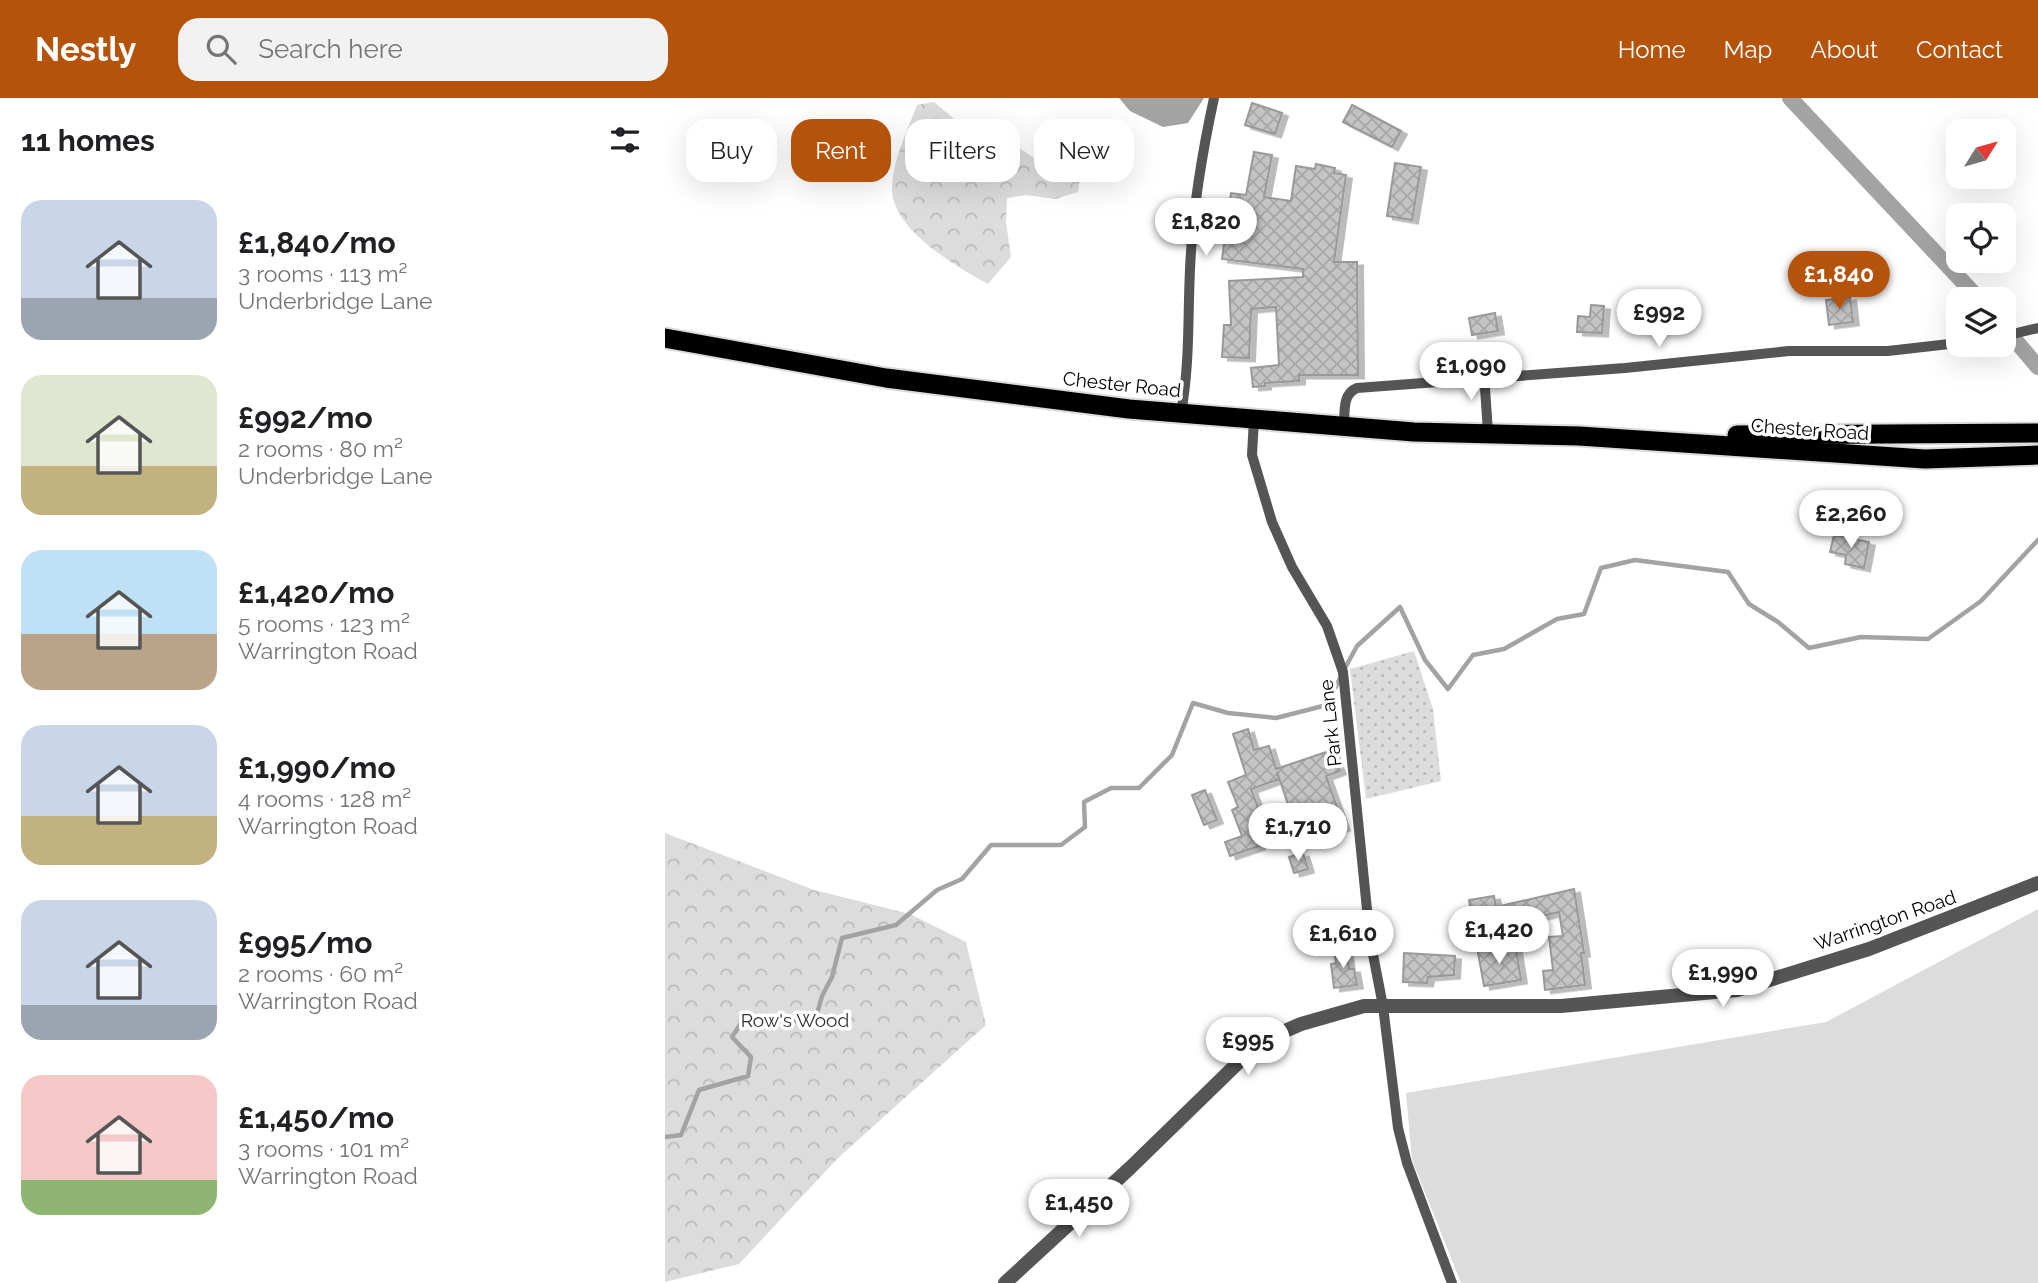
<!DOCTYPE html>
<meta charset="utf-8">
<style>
:root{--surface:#fff;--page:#f2f2f2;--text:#202124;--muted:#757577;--accent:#b45309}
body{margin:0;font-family:Raleway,sans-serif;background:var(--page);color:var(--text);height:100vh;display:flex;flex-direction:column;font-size:26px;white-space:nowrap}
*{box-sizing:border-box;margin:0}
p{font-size:23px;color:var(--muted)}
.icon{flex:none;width:38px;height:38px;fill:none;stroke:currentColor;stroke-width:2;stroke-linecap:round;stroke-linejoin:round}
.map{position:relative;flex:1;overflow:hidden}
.drawer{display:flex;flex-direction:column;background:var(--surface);width:665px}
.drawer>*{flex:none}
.hud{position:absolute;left:21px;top:21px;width:665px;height:63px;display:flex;gap:14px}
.needle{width:46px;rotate:53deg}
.tools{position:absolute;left:1281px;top:21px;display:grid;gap:14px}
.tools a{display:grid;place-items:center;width:70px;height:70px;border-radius:14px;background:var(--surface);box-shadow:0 7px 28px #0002;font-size:35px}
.price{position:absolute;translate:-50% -60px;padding:0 16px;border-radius:24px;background:#fff;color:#222;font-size:23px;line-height:46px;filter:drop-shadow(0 2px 4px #0008)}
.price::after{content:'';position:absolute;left:50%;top:42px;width:21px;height:16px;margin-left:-10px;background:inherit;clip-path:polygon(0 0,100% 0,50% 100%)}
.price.on{background:var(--accent);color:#fff}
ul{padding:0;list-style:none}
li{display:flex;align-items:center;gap:21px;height:175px;padding:0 21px}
li span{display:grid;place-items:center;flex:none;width:196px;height:140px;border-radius:21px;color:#555}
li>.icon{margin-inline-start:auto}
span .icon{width:84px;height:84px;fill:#fffc;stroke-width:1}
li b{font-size:30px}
h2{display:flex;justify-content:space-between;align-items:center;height:84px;padding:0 21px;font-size:30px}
.pill{padding:0 24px;border-radius:21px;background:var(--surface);box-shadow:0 7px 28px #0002;font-size:24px;line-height:63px}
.pill.on{background:var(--accent);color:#fff}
header{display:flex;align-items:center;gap:42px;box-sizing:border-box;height:98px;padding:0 35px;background:var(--accent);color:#fff}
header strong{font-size:33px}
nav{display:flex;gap:38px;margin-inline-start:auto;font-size:24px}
.search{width:490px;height:63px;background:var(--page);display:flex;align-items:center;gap:18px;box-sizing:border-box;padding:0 24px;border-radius:21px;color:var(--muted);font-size:26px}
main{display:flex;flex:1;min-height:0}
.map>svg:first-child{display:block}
.grass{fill:#dcdcdc}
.forest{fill:url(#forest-crowns)}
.garden{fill:url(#garden-dots)}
.water{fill:#a3a3a3}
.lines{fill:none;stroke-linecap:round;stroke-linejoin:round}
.stream{stroke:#a3a3a3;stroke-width:4.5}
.canal{stroke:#a3a3a3;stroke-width:16}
.building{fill:url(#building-cross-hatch);stroke:#999;stroke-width:2;filter:url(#shadow)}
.trunk-casing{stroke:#dbdbdb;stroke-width:23}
.minor{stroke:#555;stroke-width:10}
.tertiary{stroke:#555;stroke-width:14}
.trunk{stroke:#000;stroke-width:19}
.labels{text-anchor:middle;stroke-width:7;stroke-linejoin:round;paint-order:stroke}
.street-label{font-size:19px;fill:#000;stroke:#fff}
.park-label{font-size:19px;fill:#333;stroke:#fff}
</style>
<header>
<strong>Nestly</strong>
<div class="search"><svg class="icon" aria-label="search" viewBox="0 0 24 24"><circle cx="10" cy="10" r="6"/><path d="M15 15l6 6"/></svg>Search here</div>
<nav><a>Home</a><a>Map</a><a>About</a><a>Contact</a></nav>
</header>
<main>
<section class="drawer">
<h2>11 homes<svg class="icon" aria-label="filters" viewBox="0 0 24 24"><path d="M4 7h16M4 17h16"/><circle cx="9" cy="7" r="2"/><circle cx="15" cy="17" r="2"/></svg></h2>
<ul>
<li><span style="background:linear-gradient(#c9d6e8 70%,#9aa5b1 0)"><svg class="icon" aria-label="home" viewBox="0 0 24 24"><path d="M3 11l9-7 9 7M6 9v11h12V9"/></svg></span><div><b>£1,840/mo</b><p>3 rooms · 113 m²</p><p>Underbridge Lane</p></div></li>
<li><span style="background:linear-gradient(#dfe7d0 65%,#c2b280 0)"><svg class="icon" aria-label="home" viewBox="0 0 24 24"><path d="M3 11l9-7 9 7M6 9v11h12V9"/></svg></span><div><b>£992/mo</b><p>2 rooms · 80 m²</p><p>Underbridge Lane</p></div></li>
<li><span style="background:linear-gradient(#bfe0f5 60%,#b9a48a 0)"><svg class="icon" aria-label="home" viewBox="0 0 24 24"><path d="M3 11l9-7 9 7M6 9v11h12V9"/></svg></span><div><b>£1,420/mo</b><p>5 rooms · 123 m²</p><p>Warrington Road</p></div></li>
<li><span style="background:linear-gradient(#c9d6e8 65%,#c2b280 0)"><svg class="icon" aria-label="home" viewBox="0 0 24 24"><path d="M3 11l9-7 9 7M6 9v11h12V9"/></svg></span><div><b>£1,990/mo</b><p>4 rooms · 128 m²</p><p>Warrington Road</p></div></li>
<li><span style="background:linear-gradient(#c9d6e8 75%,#9aa5b1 0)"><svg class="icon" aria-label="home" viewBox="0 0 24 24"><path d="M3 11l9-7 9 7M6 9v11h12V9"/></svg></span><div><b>£995/mo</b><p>2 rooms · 60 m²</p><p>Warrington Road</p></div></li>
<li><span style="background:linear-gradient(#f6c9c9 75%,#8fb573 0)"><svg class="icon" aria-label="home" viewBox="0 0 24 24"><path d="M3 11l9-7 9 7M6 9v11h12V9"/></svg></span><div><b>£1,450/mo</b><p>3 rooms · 101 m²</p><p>Warrington Road</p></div></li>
</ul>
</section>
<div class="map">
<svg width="1373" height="1185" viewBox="0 0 1373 1185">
<defs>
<pattern id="forest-crowns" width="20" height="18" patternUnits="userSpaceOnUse" patternTransform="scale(1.75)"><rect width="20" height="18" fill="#dcdcdc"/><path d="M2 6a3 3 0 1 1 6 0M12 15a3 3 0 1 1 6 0" fill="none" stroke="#bbb"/></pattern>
<pattern id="garden-dots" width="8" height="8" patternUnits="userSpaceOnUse" patternTransform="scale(1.75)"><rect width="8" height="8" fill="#dcdcdc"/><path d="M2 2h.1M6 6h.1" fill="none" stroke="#bbb" stroke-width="1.8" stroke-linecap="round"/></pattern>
<pattern id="building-cross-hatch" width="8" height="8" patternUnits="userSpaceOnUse" patternTransform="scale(1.75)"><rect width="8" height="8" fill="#c4c4c4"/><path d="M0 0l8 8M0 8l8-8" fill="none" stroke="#a7a7a7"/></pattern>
<filter id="shadow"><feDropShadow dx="6" dy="3.5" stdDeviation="0" flood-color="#0004"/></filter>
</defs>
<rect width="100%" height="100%" fill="#fff"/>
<path class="grass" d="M 1373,811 L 1373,1185 L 796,1185 L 747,1062 L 741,995 L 1161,924 Z"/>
<path class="forest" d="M 269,4 L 304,33 L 326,38 L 353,49 L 387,72 L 416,73 L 413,94 L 390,101 L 361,97 L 342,100 L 341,124 L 346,159 L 323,186 C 292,169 226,131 227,90 C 228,62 242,33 252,7 Z
M 0,735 L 149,792 L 245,816 L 301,844 L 321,927 L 173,1060 L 74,1166 L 0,1184 Z"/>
<path class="garden" d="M 749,553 L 768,611 L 776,683 L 701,701 L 685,571 Z"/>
<path class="water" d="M 454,0 L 539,0 L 523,25 L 498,29 L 465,13 Z"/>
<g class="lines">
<path class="stream" d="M 680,570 L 692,548 L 735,509 L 760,562 L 783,591 L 808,557 L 839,551 L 892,521 L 919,516 L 936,470 L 970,462 L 1063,474 L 1084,506 L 1113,524 L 1144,550 L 1196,539 L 1263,541 L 1316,503 L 1373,442
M 0,1039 L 16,1037 L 34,992 L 83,978 L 86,959 L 67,939 L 78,922 L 150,923 L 157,898 L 167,879 L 177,840 L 231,827 L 272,792 L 297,781 L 326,747 L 396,747 L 420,729 L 419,704 L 446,690 L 474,690 L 507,657 L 528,605 L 563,615 L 611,620 L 662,607 L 676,578"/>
<path class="canal" d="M 1125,0 L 1314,201
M 1339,229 L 1373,269"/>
</g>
<path class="building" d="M 587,5 L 617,15 L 610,36 L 580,27 Z
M 687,7 L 736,33 L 727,49 L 678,24 Z
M 589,54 L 607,57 L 599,99 L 626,103 L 631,68 L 650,71 L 651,66 L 670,70 L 669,75 L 681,77 L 669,164 L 692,164 L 693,277 L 634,277 L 634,283 L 600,285 L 600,288 L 588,289 L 586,270 L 614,267 L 611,209 L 586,211 L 584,260 L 557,259 L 559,227 L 566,227 L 564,183 L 638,179 L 638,171 L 557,161 L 566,95 L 581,97 Z
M 730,65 L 756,69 L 747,122 L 722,118 Z
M 1185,199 L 1188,224 L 1164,227 L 1161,202 Z
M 926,207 L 939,208 L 937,235 L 912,234 L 913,218 L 925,219 Z
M 830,215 L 833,233 L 807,237 L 804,220 Z
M 1169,437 L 1204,444 L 1199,470 L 1180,466 L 1181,457 L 1165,454 Z
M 583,631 L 589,652 L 604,648 L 611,671 L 667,652 L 675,673 L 661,678 L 679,729 L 663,734 L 659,722 L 631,730 L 612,674 L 614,681 L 586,691 L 600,728 L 589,732 L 594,748 L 565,758 L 560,744 L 577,738 L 567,712 L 573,709 L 563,684 L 581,677 L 568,636 Z
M 540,692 L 552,722 L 539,727 L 527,697 Z
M 638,755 L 643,771 L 629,775 L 624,759 Z
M 909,791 L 919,855 L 916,855 L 920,887 L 880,892 L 878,873 L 888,872 L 884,839 L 898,838 L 894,814 L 809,834 L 804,802 L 829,798 L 831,809 Z
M 827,847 L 828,854 L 851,851 L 856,882 L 819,888 L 812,849 Z
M 681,848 L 684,871 L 689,871 L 692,887 L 669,890 L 666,866 L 671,865 L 669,850 Z
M 739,855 L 790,858 L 789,877 L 763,879 L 762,885 L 738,884 Z"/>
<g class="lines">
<g class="trunk-casing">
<path id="trunk" d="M 0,240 L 221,280 L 464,311 L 749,334 L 914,338 L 1260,361 L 1373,357
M 1072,337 L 1373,335"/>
</g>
<path class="minor" d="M 1339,238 L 1373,230
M 516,315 C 526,261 522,208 526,154 C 529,102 538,51 549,0
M 589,321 L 587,357 L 607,424 L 627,469 L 662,528 L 678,574 L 705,841 L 718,908 L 733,1030 L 742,1065 L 787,1185
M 679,328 C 680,314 677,296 692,290 L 960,270 L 1124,253 L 1223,253 L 1293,245
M 823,334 L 820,290 L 824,279"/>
<path class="tertiary" d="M 340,1185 L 465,1070 L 578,960 L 606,939 L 636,926 L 699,908 L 896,908 L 1072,892 L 1204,851 L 1373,785"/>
<use href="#trunk" class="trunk"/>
</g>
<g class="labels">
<g class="street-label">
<text transform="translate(457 286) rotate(6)" y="7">Chester Road</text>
<text transform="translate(1145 331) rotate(4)" y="7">Chester Road</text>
<text transform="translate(665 625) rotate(-96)" y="7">Park Lane</text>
<text transform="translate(1220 822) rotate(-19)" y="7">Warrington Road</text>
</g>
<g class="park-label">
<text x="130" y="929">Row's Wood</text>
</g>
</g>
</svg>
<div class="tools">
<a><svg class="needle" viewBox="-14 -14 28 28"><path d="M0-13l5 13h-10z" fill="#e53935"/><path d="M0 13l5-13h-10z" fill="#757577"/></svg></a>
<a><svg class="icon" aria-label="locate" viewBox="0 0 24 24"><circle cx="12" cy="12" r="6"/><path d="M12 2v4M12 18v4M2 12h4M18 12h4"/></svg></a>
<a><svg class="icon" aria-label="layers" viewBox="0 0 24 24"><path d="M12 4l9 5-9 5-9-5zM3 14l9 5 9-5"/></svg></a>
</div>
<b class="price" style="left:541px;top:160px">£1,820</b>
<b class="price on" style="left:1174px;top:213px">£1,840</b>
<b class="price" style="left:994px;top:251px">£992</b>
<b class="price" style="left:806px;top:304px">£1,090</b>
<b class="price" style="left:1186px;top:452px">£2,260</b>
<b class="price" style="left:633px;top:765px">£1,710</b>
<b class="price" style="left:834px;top:868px">£1,420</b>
<b class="price" style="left:678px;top:872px">£1,610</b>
<b class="price" style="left:1058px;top:911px">£1,990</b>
<b class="price" style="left:583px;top:979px">£995</b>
<b class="price" style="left:414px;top:1141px">£1,450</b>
<div class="hud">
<a class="pill">Buy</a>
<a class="pill on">Rent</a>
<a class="pill">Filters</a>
<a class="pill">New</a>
</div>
</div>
</main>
